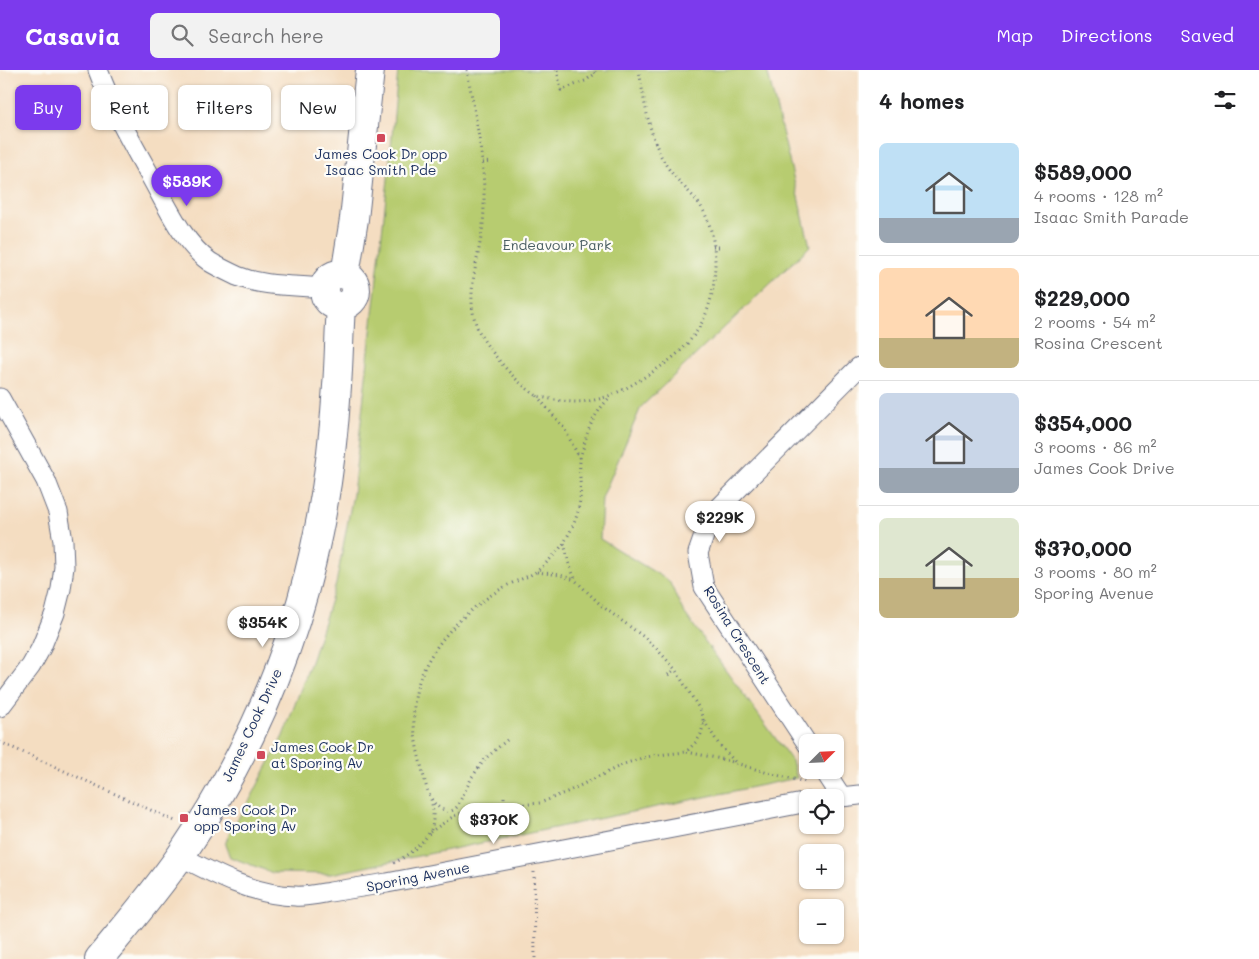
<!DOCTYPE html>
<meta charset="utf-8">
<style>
:root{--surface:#fff;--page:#f2f2f2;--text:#202124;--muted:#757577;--line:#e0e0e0;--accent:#7c3aed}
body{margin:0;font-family:Mali,sans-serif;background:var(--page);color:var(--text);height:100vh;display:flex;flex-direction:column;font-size:19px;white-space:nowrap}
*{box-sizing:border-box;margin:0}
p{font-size:16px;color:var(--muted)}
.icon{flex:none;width:28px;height:28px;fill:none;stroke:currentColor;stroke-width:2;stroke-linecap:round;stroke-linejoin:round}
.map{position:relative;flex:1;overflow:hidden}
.panel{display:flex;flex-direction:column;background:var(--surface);width:400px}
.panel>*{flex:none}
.banner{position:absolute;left:15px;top:15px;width:475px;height:45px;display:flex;gap:10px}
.needle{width:32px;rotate:66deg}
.controls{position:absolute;left:799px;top:664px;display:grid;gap:10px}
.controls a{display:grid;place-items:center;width:45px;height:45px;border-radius:8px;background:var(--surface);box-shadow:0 1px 4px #0004;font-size:25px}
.price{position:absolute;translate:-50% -42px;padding:0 11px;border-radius:18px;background:#fff;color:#222;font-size:16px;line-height:32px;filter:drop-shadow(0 1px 2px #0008)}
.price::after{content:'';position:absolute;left:50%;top:30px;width:15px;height:11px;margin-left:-8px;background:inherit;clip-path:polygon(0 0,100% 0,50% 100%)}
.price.active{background:var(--accent);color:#fff}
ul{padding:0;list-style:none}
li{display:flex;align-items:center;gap:15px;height:125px;padding:0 20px}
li+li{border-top:1px solid var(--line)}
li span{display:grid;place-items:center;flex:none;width:140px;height:100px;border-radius:8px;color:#555}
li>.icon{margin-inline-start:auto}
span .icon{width:60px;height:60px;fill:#fffc;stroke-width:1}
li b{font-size:21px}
h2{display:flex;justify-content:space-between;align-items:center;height:60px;padding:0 20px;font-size:21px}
.chip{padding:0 18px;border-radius:8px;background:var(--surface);box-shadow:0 1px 4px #0004;font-size:18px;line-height:45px}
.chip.active{background:var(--accent);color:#fff}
header{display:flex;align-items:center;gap:30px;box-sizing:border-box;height:70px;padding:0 25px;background:var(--accent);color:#fff}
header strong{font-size:24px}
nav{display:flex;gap:28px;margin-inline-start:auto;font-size:18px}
.search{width:350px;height:45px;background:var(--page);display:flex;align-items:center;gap:12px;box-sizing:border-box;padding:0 18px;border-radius:8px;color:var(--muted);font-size:19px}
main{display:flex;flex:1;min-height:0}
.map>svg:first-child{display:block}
.green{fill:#b7cc70;stroke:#697e67}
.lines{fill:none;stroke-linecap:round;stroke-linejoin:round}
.street-casing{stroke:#676c81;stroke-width:21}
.secondary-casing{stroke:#676c81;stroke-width:30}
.path{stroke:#676c81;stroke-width:3;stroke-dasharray:1 4;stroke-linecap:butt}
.street{stroke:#fff;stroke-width:19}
.secondary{stroke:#fff;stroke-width:28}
.poi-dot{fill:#d1495b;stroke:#fdfcf7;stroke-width:2}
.labels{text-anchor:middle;stroke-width:4.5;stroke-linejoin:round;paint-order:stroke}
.poi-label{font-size:14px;fill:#1b2f5e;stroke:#fdfcf7;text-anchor:start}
.park-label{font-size:14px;fill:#4a5e63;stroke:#fdfcf7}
.street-label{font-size:14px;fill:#1b2f5e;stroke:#fdfcf7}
</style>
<header>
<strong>Casavia</strong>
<div class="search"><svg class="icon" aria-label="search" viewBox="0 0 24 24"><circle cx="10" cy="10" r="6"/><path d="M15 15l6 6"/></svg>Search here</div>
<nav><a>Map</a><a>Directions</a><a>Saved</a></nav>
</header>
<main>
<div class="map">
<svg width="859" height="889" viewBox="0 0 859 889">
<rect width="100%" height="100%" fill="#fdfcf7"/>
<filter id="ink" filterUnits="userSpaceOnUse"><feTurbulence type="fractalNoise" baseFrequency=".02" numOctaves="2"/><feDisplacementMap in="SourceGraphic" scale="10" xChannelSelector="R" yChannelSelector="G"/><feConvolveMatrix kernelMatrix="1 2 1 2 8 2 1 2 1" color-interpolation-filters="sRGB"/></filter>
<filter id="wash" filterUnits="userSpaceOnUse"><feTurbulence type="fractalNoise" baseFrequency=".0096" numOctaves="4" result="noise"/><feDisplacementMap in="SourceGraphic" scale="20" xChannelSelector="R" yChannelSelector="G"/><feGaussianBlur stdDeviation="1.12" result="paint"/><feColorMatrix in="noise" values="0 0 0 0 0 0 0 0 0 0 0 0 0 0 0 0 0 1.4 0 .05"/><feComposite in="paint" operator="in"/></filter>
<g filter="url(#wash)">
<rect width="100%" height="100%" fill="#f4ddc1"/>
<path class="green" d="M 398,0 L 767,0 L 810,176 L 641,337 L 602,428 L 600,469 L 669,511 L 683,541 L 792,691 L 797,708 L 331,804 L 273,803 L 230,787 L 225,775 L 230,761 L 251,728 L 283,666 L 312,589 L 336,514 L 353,424 L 389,100 Z"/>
</g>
<g filter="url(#ink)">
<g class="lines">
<g class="street-casing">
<path id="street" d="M 98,0 C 112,38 132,74 152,109 C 167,136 184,174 210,192 C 218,197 229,202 237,206 C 264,217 295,215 323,218
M 0,328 L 46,411 L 58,442 L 63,471 L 64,497 L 61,519 L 55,543 L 41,578 L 31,596 L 0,637
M 808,675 L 704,517 L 698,483 L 711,446 L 859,297
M 824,700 L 841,726
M 832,728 L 859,725
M 180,786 C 216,805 254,825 295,826 C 306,827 319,824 330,822 C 349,819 368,816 387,813 L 808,732"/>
</g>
<g class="secondary-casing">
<path id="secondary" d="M324 220a16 16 0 1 1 32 0a16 16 0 1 1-32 0Z
M 345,205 L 354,149 L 370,0
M 99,889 C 127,855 156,821 181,785 C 247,688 295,578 318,463 C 328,415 334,365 337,316 C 339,290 339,263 341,237"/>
</g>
<path class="path" d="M 467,0 C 474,41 484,83 484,125 C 484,139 484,153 481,167 C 477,195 466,225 476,254 C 480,267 489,278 498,289 C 509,303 522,316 537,326 C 545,328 554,330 563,331 C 599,336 625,320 654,301 C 673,289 689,275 700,256 C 719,224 721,167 700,135 C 688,119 671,106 662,88 C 648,60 644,30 639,0
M 557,0 L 561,20 L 585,11 L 596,3 L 592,0
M 482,93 L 491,92
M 713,177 L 723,177
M 537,326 L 564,358 L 580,389
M 537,502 L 560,505 L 575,510
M 668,605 L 675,599
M 704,651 L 718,673 L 735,692
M 507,670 L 486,688 L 472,707 L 457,737 C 453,741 449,742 444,740 C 427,734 425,709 421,695 C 415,672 411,646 416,623 C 425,578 467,538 506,516 C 515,511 529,507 537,501 C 544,496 561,479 565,471 C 571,460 577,449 579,436 C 582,421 579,406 580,391 C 580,386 582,381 584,376 C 588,356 596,342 610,327
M 0,672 L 175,751
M 687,682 L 726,690 L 768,703 L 806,712
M 504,727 L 504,736
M 430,762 L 454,746 L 464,742 L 495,737 L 540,733 L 567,722 L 624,694 L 642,688 L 657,685 L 686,682 L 697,671 L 701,664 L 703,656 L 703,650 L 700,640 L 675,599 L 656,578 L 644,567 L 603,537 L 576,511 L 569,494 L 564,473
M 394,793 C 406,787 428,770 432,757 C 434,748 433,738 431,729
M 534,802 L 535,889"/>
<use href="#street" class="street"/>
<use href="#secondary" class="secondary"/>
</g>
</g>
<g class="poi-dot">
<rect x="376" y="63" width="10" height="10" rx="2.5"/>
<rect x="256" y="680" width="10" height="10" rx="2.5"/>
<rect x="179" y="743" width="10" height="10" rx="2.5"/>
</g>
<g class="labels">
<g class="poi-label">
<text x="381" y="89" text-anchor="middle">James Cook Dr opp<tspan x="381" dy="16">Isaac Smith Pde</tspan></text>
<text x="271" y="682">James Cook Dr<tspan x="271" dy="16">at Sporing Av</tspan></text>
<text x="194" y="745">James Cook Dr<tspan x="194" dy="16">opp Sporing Av</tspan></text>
</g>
<g class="park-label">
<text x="557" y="180">Endeavour Park</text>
</g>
<g class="street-label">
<text transform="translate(737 565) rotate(58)" y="5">Rosina Crescent</text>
<text transform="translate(252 655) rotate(-65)" y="5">James Cook Drive</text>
<text transform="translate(418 807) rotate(-11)" y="5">Sporing Avenue</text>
</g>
</g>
</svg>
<div class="controls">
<a><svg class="needle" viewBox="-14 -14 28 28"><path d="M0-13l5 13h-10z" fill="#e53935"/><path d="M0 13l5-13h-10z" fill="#757577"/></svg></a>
<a><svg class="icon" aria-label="locate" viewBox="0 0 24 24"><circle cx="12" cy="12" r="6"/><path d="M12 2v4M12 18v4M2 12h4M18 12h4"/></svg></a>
<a>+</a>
<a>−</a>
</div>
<b class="price active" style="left:187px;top:137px">$589K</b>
<b class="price" style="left:720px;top:473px">$229K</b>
<b class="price" style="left:263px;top:578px">$354K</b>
<b class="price" style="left:494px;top:775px">$370K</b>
<div class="banner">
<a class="chip active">Buy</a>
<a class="chip">Rent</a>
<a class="chip">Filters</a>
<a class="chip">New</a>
</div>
</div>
<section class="panel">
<h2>4 homes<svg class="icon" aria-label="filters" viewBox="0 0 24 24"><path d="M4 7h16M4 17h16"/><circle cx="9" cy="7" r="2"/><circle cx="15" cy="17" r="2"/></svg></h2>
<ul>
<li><span style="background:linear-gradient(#bfe0f5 75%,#9aa5b1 0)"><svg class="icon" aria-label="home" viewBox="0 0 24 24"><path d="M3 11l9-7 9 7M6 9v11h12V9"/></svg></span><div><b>$589,000</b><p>4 rooms · 128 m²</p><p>Isaac Smith Parade</p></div></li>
<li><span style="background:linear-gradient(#ffd9b3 70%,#c2b280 0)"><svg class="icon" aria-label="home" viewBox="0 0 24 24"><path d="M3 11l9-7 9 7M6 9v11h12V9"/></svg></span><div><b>$229,000</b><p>2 rooms · 54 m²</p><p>Rosina Crescent</p></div></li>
<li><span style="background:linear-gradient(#c9d6e8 75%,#9aa5b1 0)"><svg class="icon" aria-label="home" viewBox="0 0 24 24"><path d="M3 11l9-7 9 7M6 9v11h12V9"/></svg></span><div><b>$354,000</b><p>3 rooms · 86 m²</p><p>James Cook Drive</p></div></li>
<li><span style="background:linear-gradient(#dfe7d0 60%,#c2b280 0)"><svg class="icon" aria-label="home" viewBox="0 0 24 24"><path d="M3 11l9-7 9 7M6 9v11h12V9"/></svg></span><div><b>$370,000</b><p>3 rooms · 80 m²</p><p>Sporing Avenue</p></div></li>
</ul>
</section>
</main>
